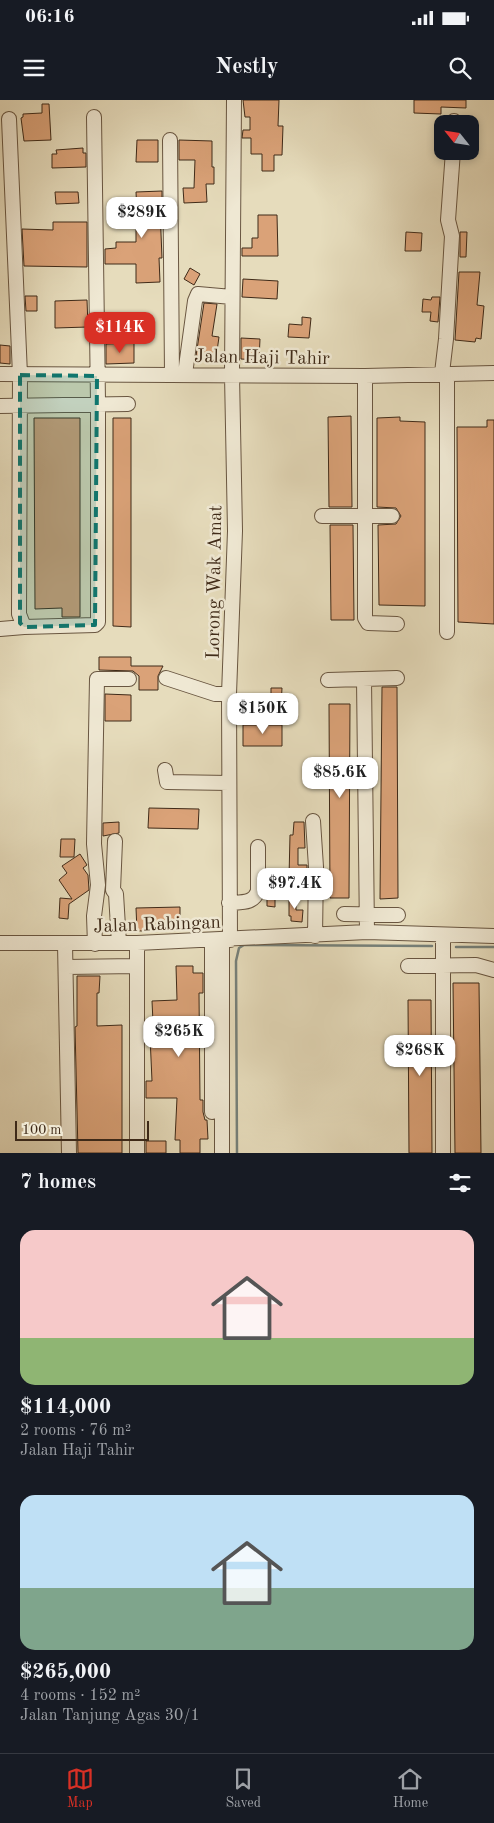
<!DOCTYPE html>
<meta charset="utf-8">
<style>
:root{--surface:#171b24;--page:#20242c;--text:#f1f3f6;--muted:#9ea1a6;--line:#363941;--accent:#d93025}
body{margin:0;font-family:"Old Standard TT",serif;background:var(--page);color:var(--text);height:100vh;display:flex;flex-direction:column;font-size:19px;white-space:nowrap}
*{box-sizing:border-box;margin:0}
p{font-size:16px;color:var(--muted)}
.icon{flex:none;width:28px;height:28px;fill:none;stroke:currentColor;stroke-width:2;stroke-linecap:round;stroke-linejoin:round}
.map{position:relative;height:1053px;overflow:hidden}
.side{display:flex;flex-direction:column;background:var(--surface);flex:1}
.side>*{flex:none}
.needle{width:32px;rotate:300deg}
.controls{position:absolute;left:434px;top:15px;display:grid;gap:10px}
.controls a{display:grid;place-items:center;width:45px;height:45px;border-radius:10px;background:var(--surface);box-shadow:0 2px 8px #0003;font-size:25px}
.scale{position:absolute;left:15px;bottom:12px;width:134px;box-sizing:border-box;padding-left:5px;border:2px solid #3f2a18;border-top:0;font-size:14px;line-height:18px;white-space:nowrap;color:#3f2a18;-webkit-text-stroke:4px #efe8d3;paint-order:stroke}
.price{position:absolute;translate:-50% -42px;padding:0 11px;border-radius:10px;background:#fff;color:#222;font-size:16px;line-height:32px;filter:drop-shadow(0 1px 2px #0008)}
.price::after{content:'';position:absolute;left:50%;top:30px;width:15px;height:11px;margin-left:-8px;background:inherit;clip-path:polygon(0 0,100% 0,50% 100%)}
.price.selected{background:var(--accent);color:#fff}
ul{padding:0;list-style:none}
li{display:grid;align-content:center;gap:10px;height:265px;padding:0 20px}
li span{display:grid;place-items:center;height:155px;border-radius:15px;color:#555}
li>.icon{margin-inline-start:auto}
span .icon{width:90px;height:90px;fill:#fffc;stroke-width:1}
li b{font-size:21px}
h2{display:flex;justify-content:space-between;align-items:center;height:60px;padding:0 20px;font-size:21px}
.status{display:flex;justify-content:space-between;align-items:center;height:35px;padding:0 25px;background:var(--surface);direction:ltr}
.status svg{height:14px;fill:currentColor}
header{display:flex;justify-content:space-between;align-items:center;height:65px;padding:0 20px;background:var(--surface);font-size:22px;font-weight:700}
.tab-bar{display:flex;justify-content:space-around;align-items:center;height:70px;border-top:1px solid var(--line);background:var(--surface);font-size:14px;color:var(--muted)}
.tab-bar a{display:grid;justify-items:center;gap:2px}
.tab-bar .selected{color:var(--accent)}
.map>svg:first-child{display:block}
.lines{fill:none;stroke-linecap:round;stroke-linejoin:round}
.stream{stroke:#768079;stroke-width:2.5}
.building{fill:#daa278;stroke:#3f2a18}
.minor-casing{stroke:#695641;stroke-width:16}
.minor{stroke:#efe8d3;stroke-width:14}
.marked{fill:#0f766e;fill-opacity:0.2;stroke:#0f766e;stroke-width:4;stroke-dasharray:10 6;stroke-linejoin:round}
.labels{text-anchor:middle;stroke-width:5;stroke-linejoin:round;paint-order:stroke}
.street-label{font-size:19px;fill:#3f2a18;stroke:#efe8d3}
</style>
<div class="status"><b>06:16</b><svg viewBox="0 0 49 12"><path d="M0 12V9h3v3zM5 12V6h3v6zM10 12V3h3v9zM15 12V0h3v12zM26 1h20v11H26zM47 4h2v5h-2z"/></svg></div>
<header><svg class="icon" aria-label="menu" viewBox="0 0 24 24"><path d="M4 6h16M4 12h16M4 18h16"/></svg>Nestly<svg class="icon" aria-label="search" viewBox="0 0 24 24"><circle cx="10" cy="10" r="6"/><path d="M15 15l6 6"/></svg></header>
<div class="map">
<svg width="494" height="1053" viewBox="0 0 494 1053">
<rect width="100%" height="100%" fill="#e6dcbc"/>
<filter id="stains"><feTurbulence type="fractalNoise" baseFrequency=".004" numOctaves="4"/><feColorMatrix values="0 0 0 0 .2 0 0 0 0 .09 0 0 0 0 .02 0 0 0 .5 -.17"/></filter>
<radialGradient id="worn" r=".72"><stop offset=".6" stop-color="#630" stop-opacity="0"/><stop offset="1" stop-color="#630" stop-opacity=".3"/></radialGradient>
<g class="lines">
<path class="stream" d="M 456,847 L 494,847
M 237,1053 L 236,861 L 239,848 L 244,845 L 432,846"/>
</g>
<path class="building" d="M 243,0 L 279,0 L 278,26 L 283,26 L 282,55 L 274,55 L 274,71 L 262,71 L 262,54 L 251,54 L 251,38 L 242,38 L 243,30 L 250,30 L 250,17 L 245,17 Z
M 414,0 L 466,0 L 466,8 L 441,7 L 441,14 L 414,13 Z
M 42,4 L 49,4 L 51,40 L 24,41 L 21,18 L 23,17 L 23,14 L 42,13 Z
M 137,40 L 158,40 L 158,62 L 136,62 Z
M 179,40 L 212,41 L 212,67 L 214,67 L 214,84 L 206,84 L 207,102 L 184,103 L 183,88 L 194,88 L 195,60 L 179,60 Z
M 83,48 L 83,53 L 86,53 L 86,67 L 52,68 L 52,54 L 57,54 L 56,50 Z
M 162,91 L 162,109 L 160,109 L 162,158 L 159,158 L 160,182 L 136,183 L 136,164 L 105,164 L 105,149 L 116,148 L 116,142 L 136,142 L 136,122 L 117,122 L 117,113 L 137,113 L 136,92 Z
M 55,92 L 78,92 L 79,103 L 56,104 Z
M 258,115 L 277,115 L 278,156 L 242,156 L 242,148 L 252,148 L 252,138 L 258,138 Z
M 53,122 L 87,122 L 87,167 L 24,166 L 22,129 L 53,130 Z
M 406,132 L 422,133 L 421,151 L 405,151 Z
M 460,132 L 467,132 L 466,157 L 460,157 Z
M 190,168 L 200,174 L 194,185 L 184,179 Z
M 459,172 L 480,172 L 477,205 L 484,206 L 481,239 L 476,238 L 475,242 L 455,240 Z
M 243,179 L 278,181 L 277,199 L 242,197 Z
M 25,196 L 37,196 L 37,211 L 26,211 Z
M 432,197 L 440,197 L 438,222 L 430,221 L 431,212 L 422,212 L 423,199 L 431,200 Z
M 87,200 L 88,227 L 55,228 L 55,201 Z
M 204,203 L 217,204 L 212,236 L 219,237 L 216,258 L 196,256 Z
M 302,217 L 311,218 L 309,238 L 288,237 L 289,224 L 302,225 Z
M 241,238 L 260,239 L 259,260 L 241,259 Z
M 134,243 L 134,263 L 106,264 L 106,244 Z
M 0,245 L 10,246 L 10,264 L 0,263 Z
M 351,316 L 352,407 L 329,407 L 328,317 Z
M 400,317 L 400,321 L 425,322 L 425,506 L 379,505 L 378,425 L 396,424 L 401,416 L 396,408 L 377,407 L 377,318 Z
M 34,318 L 80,318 L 80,517 L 62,517 L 62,508 L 35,509 Z
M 113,318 L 131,318 L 131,527 L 113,526 Z
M 487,320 L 494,320 L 494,524 L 458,522 L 457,327 L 487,327 Z
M 330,425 L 353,425 L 354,520 L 331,520 Z
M 99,557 L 131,557 L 131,566 L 163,566 L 158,576 L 158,590 L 139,590 L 139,576 L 133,571 L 99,570 Z
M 382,587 L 397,587 L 398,798 L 380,799 Z
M 271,588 L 282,588 L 281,607 L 262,603 L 262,596 L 271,596 Z
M 105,594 L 131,595 L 131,621 L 105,621 Z
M 329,604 L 350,604 L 349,798 L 330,798 Z
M 243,625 L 282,625 L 282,646 L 243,646 Z
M 149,708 L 199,709 L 198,729 L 148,728 Z
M 119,722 L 119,733 L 103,736 L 103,723 Z
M 294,722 L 304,722 L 305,748 L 298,748 L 298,765 L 307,765 L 307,778 L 289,778 L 290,735 L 293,735 Z
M 61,739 L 75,739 L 74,757 L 60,757 Z
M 80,754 L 87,765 L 83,768 L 88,775 L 89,790 L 69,804 L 68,819 L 59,818 L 60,798 L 72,799 L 59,780 L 67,773 L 62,766 Z
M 267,786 L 283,786 L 283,796 L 275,796 L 275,807 L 267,806 Z
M 289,795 L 296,795 L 296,810 L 303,810 L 302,822 L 291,821 L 291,816 L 289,816 Z
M 180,807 L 180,830 L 137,831 L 136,808 Z
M 176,866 L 193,866 L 193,873 L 203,873 L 203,893 L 199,893 L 200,1000 L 203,1000 L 203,1012 L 205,1020 L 207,1020 L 208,1039 L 200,1039 L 200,1053 L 180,1053 L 180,1040 L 175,1040 L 177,998 L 146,998 L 146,981 L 152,981 L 150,936 L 146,936 L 146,922 L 153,922 L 152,901 L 177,900 Z
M 77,876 L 100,876 L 99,893 L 97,893 L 97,926 L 122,925 L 122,1053 L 78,1053 L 75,927 L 77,926 Z
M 453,883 L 479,883 L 481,1053 L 455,1053 Z
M 408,900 L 431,900 L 432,1053 L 409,1053 Z
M 146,1041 L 166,1041 L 166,1053 L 146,1053 Z"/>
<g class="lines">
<g class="minor-casing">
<path id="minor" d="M 9,19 L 20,275 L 19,514 L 24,527 L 95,525 L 98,522 L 98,302 L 94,17
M 454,24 L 454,21
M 170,40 L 172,275
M 442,273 L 446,239 L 452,136 L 448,120 L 453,51
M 447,273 L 447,532
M 0,274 L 365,276 L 494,273
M 185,274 L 195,201 L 198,194 L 232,197
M 365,276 L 365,518 L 368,523 L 397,524
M 0,306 L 128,304
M 322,416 L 392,416
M 0,529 L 24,527
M 166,578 L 215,594 L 229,594
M 328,580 L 397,578
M 364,580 L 367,832
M 230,616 L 270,615
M 165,670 L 167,682 L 229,683
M 313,721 L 316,767 L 315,836
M 115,741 L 113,790 L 116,794 L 119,843
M 229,803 C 242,802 253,804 258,791 L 258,747
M 344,814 L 398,815
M 443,836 L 443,1053
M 212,840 L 212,1012
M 230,840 L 229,594 L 235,431 L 232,275 L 234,0
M 0,843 L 137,843 L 367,832 L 494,836
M 137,843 L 137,1053
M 65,844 L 69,1053
M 95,844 L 94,816 L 98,785 L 94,744 L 97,579 L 129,579
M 408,866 L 476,865 L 494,870
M 66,867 L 136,866
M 222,1053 L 222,840"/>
</g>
<use href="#minor" class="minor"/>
</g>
<path class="marked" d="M 20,275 L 97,276 L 95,525 L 24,527 L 20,523 Z"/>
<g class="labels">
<g class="street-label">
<text transform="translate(262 256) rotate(1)" y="7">Jalan Haji Tahir</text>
<text transform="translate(213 482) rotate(-89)" y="7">Lorong Wak Amat</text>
<text transform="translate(157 823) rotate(-2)" y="7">Jalan Rabingan</text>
</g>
</g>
<rect width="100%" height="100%" filter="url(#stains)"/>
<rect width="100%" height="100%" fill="url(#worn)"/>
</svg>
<div class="controls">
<a><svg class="needle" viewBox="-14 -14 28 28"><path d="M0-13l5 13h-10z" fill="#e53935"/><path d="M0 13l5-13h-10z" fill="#9ea1a6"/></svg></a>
</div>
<div class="scale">100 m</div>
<b class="price" style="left:142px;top:139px">$289K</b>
<b class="price selected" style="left:120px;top:254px">$114K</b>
<b class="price" style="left:263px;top:635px">$150K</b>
<b class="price" style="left:340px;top:699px">$85.6K</b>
<b class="price" style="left:295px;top:810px">$97.4K</b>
<b class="price" style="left:179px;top:958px">$265K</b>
<b class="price" style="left:420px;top:977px">$268K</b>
</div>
<section class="side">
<h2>7 homes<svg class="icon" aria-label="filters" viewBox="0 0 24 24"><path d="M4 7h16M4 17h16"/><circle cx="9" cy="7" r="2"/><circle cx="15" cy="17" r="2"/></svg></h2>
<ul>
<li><span style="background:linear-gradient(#f6c9c9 70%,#8fb573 0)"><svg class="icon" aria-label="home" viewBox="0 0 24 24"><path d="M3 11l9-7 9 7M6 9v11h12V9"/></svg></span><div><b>$114,000</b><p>2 rooms · 76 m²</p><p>Jalan Haji Tahir</p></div></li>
<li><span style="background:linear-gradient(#bfe0f5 60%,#7fa58c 0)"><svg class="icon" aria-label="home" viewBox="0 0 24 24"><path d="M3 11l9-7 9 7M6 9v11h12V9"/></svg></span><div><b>$265,000</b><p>4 rooms · 152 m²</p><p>Jalan Tanjung Agas 30/1</p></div></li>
</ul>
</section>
<nav class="tab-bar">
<a class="selected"><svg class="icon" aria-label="map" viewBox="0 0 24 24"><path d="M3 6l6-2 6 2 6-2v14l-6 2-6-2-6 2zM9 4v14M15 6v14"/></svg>Map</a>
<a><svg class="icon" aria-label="saved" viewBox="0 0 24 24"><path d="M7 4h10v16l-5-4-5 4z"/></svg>Saved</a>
<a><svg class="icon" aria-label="home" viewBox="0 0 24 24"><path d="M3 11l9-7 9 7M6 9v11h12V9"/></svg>Home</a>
</nav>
